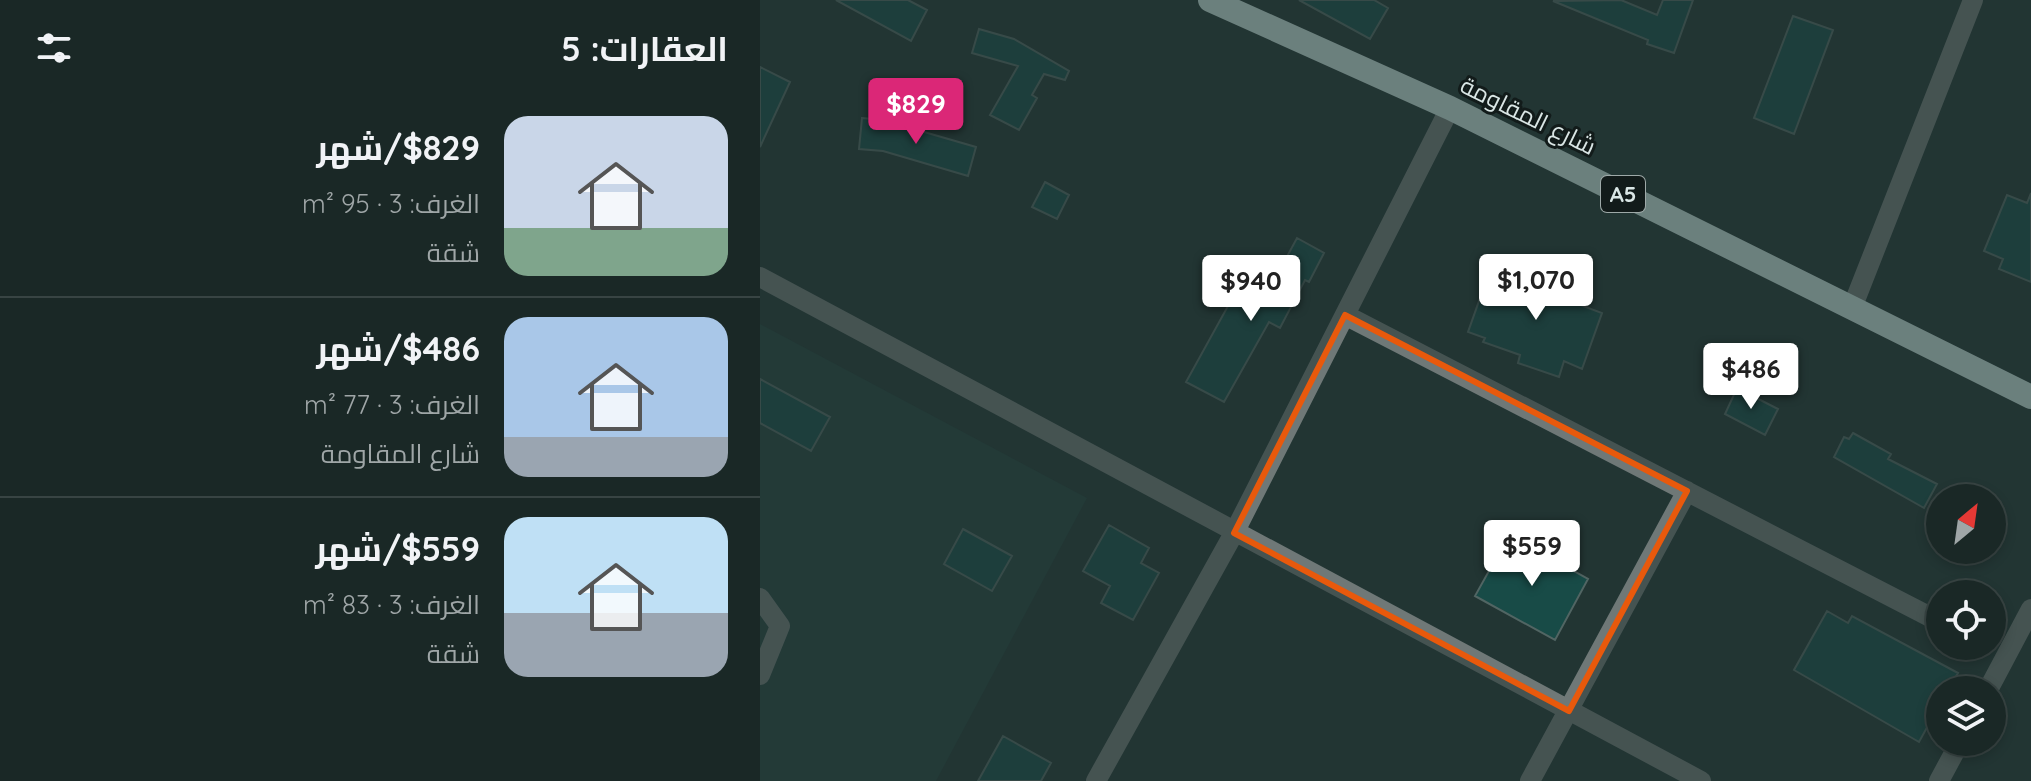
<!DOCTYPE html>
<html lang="ar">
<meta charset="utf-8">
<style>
:root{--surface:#1a2826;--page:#23302e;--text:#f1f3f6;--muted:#9fa6a7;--line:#384443;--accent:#db2777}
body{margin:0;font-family:Quicksand,Cairo,sans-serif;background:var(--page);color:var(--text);direction:rtl;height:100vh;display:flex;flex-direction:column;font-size:30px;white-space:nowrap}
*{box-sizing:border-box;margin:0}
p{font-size:26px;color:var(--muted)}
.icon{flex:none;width:44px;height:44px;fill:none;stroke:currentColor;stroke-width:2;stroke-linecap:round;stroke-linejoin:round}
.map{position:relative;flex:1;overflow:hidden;direction:ltr}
.side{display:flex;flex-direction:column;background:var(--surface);width:760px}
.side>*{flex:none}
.needle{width:52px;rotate:29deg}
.tools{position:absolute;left:1166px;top:484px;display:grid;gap:16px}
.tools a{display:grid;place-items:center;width:80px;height:80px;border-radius:50%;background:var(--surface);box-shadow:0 4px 12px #0003,0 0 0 2px var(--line);font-size:40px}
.price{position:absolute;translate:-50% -68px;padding:0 18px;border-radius:8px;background:#fff;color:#222;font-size:26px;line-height:52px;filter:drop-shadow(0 2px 4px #0008)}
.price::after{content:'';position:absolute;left:50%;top:48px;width:24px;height:18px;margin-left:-12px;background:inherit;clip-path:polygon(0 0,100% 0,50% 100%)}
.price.active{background:var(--accent);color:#fff}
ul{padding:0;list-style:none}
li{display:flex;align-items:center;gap:24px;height:200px;padding:0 32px}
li+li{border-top:2px solid var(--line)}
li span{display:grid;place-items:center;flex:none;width:224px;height:160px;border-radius:24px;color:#555}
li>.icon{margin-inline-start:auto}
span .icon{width:96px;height:96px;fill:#fffc;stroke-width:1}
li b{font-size:34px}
h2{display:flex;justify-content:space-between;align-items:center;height:96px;padding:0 32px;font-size:34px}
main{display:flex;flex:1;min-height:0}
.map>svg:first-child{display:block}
.built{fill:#24403d}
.building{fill:#184b47;stroke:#516563;stroke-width:2}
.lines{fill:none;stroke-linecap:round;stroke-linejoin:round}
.minor{stroke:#6f7877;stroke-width:20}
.highway{stroke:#c4dbd8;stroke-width:24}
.marked{fill:none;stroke:#e8590c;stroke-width:6;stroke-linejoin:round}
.labels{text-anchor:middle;stroke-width:6;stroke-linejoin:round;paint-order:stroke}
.shield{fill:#121b1a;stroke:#9ea9a8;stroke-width:2}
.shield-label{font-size:22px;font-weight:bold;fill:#dae6e5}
.street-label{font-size:24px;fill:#dae6e5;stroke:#121b1a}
</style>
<main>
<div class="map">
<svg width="1271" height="781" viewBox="0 0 1271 781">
<rect width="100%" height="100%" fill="#223533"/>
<path class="built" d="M 0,324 L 327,498 L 176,781 L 0,781 Z"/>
<path class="building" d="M 76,0 L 148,0 L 167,10 L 151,41 Z
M 539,0 L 614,0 L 628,8 L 610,39 Z
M 861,0 L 897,15 L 903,0 L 933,0 L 914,53 L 887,44 L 888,40 L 793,1 Z
M 1033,16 L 1073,30 L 1034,134 L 994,118 Z
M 219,29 L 254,39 L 309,71 L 305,80 L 284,74 L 272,95 L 277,98 L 259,130 L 230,115 L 258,66 L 212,53 Z
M 0,67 L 30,82 L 0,147 Z
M 102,118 L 133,121 L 133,123 L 216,147 L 208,176 L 123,151 L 99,149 Z
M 285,182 L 309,195 L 297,219 L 272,207 Z
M 1271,193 L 1271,282 L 1239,269 L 1243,259 L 1224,251 L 1247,195 L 1267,203 Z
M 537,238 L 564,253 L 549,282 L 545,280 L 520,328 L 509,322 L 464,402 L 426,382 L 479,286 L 504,299 Z
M 729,273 L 773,287 L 778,273 L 817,287 L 812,302 L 842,313 L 822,369 L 804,361 L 799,377 L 758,363 L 760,355 L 723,342 L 725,338 L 708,332 Z
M 0,379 L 70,417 L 51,451 L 0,423 Z
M 977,388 L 1018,409 L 1005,435 L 965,414 Z
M 1093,433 L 1131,454 L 1128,459 L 1177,484 L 1164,508 L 1074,457 L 1084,437 L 1089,439 Z
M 349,525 L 389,548 L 381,563 L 399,573 L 373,620 L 341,603 L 350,586 L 323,571 Z
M 203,529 L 252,556 L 232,591 L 184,564 Z
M 749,535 L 828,579 L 795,640 L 715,596 Z
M 1067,611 L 1088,623 L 1092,616 L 1198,673 L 1188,690 L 1180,690 L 1180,704 L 1159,742 L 1034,670 Z
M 243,736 L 291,763 L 281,781 L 218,781 Z"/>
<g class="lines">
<path class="minor" d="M 0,277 L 941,781
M 1092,308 L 1213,0
M 585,315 L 1180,622
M 0,598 L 20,626 L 0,675
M 1228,690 L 1271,609
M 336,781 L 474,533 L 690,108
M 770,781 L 927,491
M 1179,781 L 1200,742"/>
<path class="highway" d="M 450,0 L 690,108 L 1271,397"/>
</g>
<path d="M0 0H1271V781H0ZM 585,315 L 927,491 L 809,711 L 474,533 Z" fill="#223533" fill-opacity=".55" fill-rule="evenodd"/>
<path class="marked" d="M 585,315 L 927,491 L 809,711 L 474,533 Z"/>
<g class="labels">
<rect class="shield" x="841" y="176" width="44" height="36" rx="6"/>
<g class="shield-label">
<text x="863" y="202">A5</text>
</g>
<g class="street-label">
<text transform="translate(768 116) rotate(26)" y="8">شارع المقاومة</text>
</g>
</g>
</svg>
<div class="tools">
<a><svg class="needle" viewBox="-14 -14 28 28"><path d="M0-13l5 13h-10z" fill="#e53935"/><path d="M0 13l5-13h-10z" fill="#9fa6a7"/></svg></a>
<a><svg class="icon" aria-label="locate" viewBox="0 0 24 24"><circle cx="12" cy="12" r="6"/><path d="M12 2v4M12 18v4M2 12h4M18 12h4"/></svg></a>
<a><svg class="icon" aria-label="layers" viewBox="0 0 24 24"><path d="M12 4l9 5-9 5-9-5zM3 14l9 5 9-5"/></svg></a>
</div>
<b class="price active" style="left:156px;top:146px">$829</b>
<b class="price" style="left:776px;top:322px">$1,070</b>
<b class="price" style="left:491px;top:323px">$940</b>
<b class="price" style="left:991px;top:411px">$486</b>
<b class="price" style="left:772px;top:588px">$559</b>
</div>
<section class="side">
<h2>العقارات: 5<svg class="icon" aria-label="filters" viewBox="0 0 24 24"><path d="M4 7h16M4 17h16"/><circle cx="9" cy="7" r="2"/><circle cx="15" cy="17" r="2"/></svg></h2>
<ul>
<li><span style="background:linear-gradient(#c9d6e8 70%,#7fa58c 0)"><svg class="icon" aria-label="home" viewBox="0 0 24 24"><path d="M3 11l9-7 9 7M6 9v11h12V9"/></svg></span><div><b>$829/شهر</b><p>الغرف: 3 · 95 m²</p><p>شقة</p></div></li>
<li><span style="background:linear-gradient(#a9c7e8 75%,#9aa5b1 0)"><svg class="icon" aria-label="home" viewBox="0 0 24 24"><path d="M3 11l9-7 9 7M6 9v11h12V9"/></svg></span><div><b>$486/شهر</b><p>الغرف: 3 · 77 m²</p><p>شارع المقاومة</p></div></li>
<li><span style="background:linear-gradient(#bfe0f5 60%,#9aa5b1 0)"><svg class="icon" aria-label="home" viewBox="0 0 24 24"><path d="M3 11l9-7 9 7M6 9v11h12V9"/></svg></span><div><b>$559/شهر</b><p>الغرف: 3 · 83 m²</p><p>شقة</p></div></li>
</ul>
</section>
</main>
